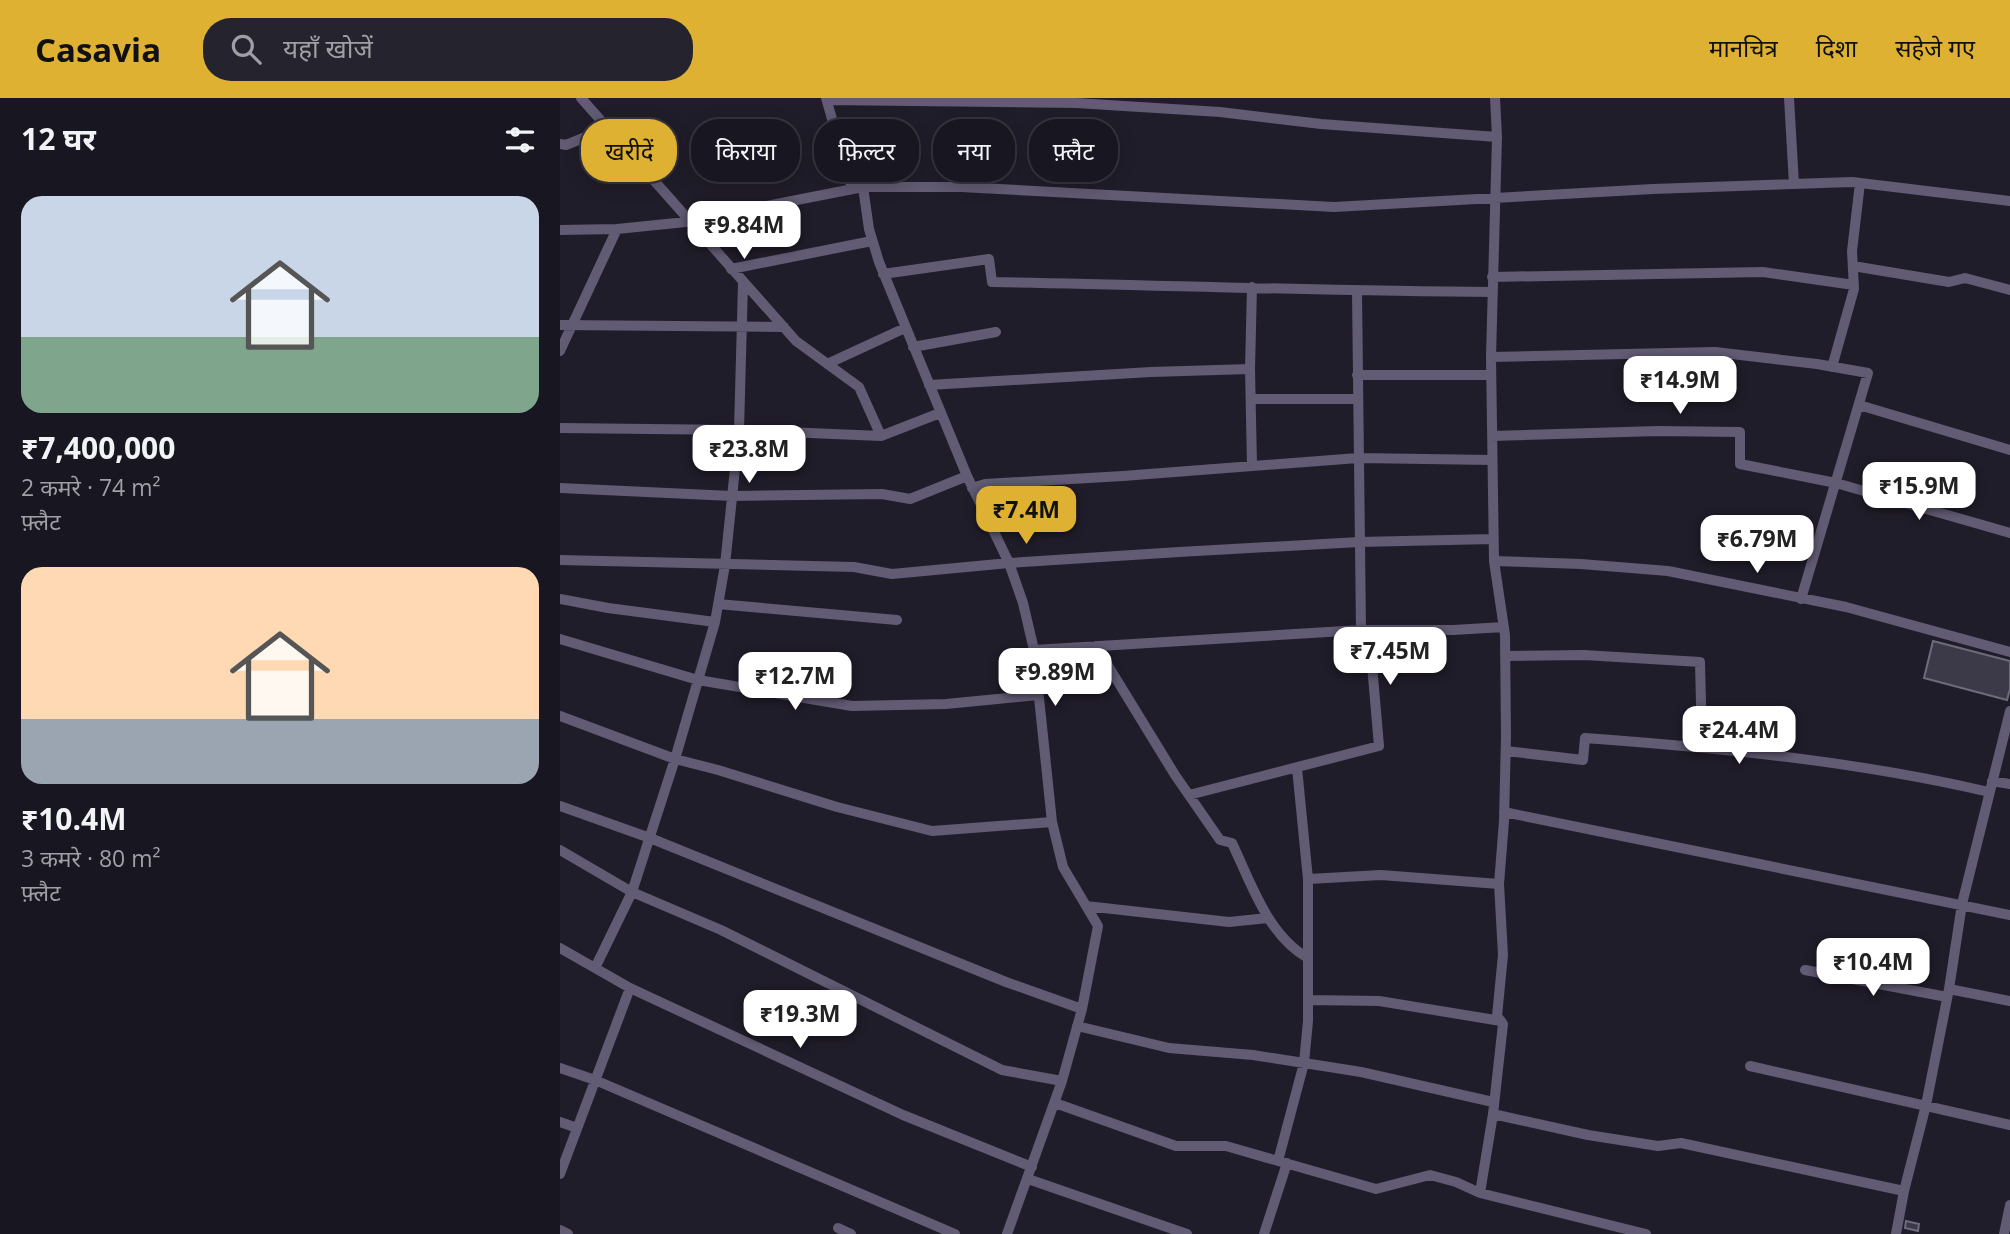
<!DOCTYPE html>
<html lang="hi">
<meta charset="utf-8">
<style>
:root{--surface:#181620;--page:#25232d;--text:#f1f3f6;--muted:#9f9fa5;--line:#36353e;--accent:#deb133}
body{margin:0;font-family:"Open Sans","Noto Sans Devanagari",sans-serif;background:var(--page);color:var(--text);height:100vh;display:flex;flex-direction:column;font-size:26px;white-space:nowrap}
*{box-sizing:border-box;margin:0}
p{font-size:23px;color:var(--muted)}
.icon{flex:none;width:38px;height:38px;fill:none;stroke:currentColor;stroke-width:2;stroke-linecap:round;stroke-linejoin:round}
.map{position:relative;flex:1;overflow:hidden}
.panel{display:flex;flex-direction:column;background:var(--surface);width:560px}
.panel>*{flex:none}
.top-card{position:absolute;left:21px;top:21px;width:665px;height:63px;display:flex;gap:14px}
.price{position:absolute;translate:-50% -60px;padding:0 16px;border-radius:14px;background:#fff;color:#222;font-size:23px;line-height:46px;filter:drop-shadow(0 2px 4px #0008)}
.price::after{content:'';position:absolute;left:50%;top:42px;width:21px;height:16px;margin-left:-10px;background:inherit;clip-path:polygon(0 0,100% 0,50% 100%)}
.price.on{background:var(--accent);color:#111}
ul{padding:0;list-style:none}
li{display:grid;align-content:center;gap:14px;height:371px;padding:0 21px}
li span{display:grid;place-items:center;height:217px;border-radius:21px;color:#555}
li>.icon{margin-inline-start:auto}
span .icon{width:126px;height:126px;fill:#fffc;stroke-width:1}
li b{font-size:30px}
h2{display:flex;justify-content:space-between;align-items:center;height:84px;padding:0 21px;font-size:30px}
.chip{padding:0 24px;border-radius:28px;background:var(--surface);box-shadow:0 4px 18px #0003,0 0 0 2px var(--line);font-size:24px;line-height:63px}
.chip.on{background:var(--accent);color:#111}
header{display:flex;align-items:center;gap:42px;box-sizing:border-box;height:98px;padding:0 35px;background:var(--accent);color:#111}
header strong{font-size:33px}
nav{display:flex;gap:38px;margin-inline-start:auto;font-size:24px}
.search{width:490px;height:63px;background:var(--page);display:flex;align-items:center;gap:18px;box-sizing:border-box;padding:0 24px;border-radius:28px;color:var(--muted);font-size:26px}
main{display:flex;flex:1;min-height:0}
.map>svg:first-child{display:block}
.building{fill:#3c3948;stroke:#6f6b7c;stroke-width:2}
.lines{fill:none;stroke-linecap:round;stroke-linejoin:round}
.street{stroke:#615b73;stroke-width:10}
</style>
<header>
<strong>Casavia</strong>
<div class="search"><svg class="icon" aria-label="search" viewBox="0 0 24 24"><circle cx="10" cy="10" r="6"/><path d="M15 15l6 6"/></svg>यहाँ खोजें</div>
<nav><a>मानचित्र</a><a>दिशा</a><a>सहेजे गए</a></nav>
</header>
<main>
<section class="panel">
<h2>12 घर<svg class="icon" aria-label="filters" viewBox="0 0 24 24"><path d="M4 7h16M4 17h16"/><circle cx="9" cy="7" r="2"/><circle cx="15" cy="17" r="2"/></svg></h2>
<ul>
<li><span style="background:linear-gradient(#c9d6e8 65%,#7fa58c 0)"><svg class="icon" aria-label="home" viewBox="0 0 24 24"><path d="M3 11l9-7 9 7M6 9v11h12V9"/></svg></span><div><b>₹7,400,000</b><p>2 कमरे · 74 m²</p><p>फ़्लैट</p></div></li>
<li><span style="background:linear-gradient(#ffd9b3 70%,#9aa5b1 0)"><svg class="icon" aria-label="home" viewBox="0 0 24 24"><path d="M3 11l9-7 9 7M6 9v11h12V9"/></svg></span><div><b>₹10.4M</b><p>3 कमरे · 80 m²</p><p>फ़्लैट</p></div></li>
</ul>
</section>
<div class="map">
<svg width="1450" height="1136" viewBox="0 0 1450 1136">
<rect width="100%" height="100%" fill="#201d2a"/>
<path class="building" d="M 1373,543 L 1450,563 L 1450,591 L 1447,602 L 1364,580 Z
M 1346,1123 L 1359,1126 L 1358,1133 L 1345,1130 Z"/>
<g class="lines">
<path class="street" d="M 21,0 L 236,243 L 299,289 L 321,338
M 266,0 L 292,91
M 1229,0 L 1234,86
M 267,2 L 516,5 L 660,14 L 761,26 L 937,39
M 0,46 L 6,47 L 48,30
M 303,89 L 309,131 L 319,164 L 407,378 L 449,465 L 463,505 L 474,552 L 492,724 L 503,769 L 538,828 L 522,911 L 502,983 L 447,1136
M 0,132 L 57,131 L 126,124 L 303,89 L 401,89 L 774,109 L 1093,91 L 1292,84 L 1450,103
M 1293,168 L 1389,184 L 1405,180 L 1450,192
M 171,171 L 312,143
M 323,176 L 429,161 L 432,184 C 599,187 765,193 932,194
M 932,179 L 1203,174 L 1294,187
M 692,189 L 690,271 L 692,368
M 797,194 L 801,532
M 0,227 L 224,229
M 353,249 L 436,234
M 0,253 L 57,131
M 931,259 L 1155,254 L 1257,266 L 1308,275 L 1241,501
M 267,266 L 345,230
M 1272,269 L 1294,191 L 1292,153 L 1300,85
M 797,277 L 931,277
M 369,287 L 591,274 L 690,271
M 691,301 L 797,301
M 1299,307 L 1450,352
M 0,330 L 179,332 L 321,338 L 380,315
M 932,338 L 1098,333 L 1180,334 L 1180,366 L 1276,385 L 1450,435
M 0,390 L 172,398 L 322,396 L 350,401 L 407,378
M 412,390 L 425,386 L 563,378 L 798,360 L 932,362
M 0,462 L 294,469 L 332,476 L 449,465 L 619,454 L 799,444 L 933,441
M 934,463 L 1021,466 L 1108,473 L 1286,509 L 1450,554
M 0,501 L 48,510 L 155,524
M 158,506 L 337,522
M 0,541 L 138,582 L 292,608 L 386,606 L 478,597
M 536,548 L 615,677 L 660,742 L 672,745 C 691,785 708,838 748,860 L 748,923 L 744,965 L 718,1063
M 474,552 L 801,532 L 893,532 L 944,529
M 946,558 L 1024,557 L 1140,564 L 1142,648
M 0,618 L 115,661 L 158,672 L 277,709 L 372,733 L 492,724
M 946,653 L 1023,662 L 1025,640 C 1162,650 1295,663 1429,694
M 737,670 L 748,781 L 748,860
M 1432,683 L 1450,686
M 629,697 L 819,648 L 809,532
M 0,708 L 90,740 L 446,884 L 522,911
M 944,714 L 1450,817
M 0,752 L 72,794 L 161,832 L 442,972 L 502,983
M 748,781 L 821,777 L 939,786
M 526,808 L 669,824 L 708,820
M 0,850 L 70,890 L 343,1017 L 472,1069
M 35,870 L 72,794 L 115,661 L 155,524 L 165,467 L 179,332 L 183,185
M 1245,872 L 1387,899
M 1389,891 L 1450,903
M 748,902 L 819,903 L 941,923
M 517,928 L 609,950 L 693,957 L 801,974 L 933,1004
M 1190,968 L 1450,1027
M 0,970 L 35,982 L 395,1136
M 495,1005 L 616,1048 L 666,1048 L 816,1091 L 870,1077 L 896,1084 L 920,1095 L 933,1016 L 943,926 L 937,918 L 943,857 L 939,786 L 944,723 L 946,639 L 945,537 L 934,463 L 931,259 L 937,39 L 935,0
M 933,1016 L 1028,1037 L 1098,1048 L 1121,1045 L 1344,1093 L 1366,1007 L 1389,891 L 1402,806 L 1450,613
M 0,1024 L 17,1030
M 0,1076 L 70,890
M 468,1081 L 627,1136
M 920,1095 L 1086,1136
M 278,1130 L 291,1136
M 0,1132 L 8,1136
M 704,1136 L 727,1065
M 1336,1136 L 1344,1093
M 1444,1136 L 1450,1107"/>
</g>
</svg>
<b class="price" style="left:184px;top:163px">₹9.84M</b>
<b class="price" style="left:1120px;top:318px">₹14.9M</b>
<b class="price" style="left:189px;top:387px">₹23.8M</b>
<b class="price" style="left:1359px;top:424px">₹15.9M</b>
<b class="price on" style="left:466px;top:448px">₹7.4M</b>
<b class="price" style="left:1197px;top:477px">₹6.79M</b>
<b class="price" style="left:830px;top:589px">₹7.45M</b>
<b class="price" style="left:495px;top:610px">₹9.89M</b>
<b class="price" style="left:235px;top:614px">₹12.7M</b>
<b class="price" style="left:1179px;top:668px">₹24.4M</b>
<b class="price" style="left:1313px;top:900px">₹10.4M</b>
<b class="price" style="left:240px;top:952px">₹19.3M</b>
<div class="top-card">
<a class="chip on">खरीदें</a>
<a class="chip">किराया</a>
<a class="chip">फ़िल्टर</a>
<a class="chip">नया</a>
<a class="chip">फ़्लैट</a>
</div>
</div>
</main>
